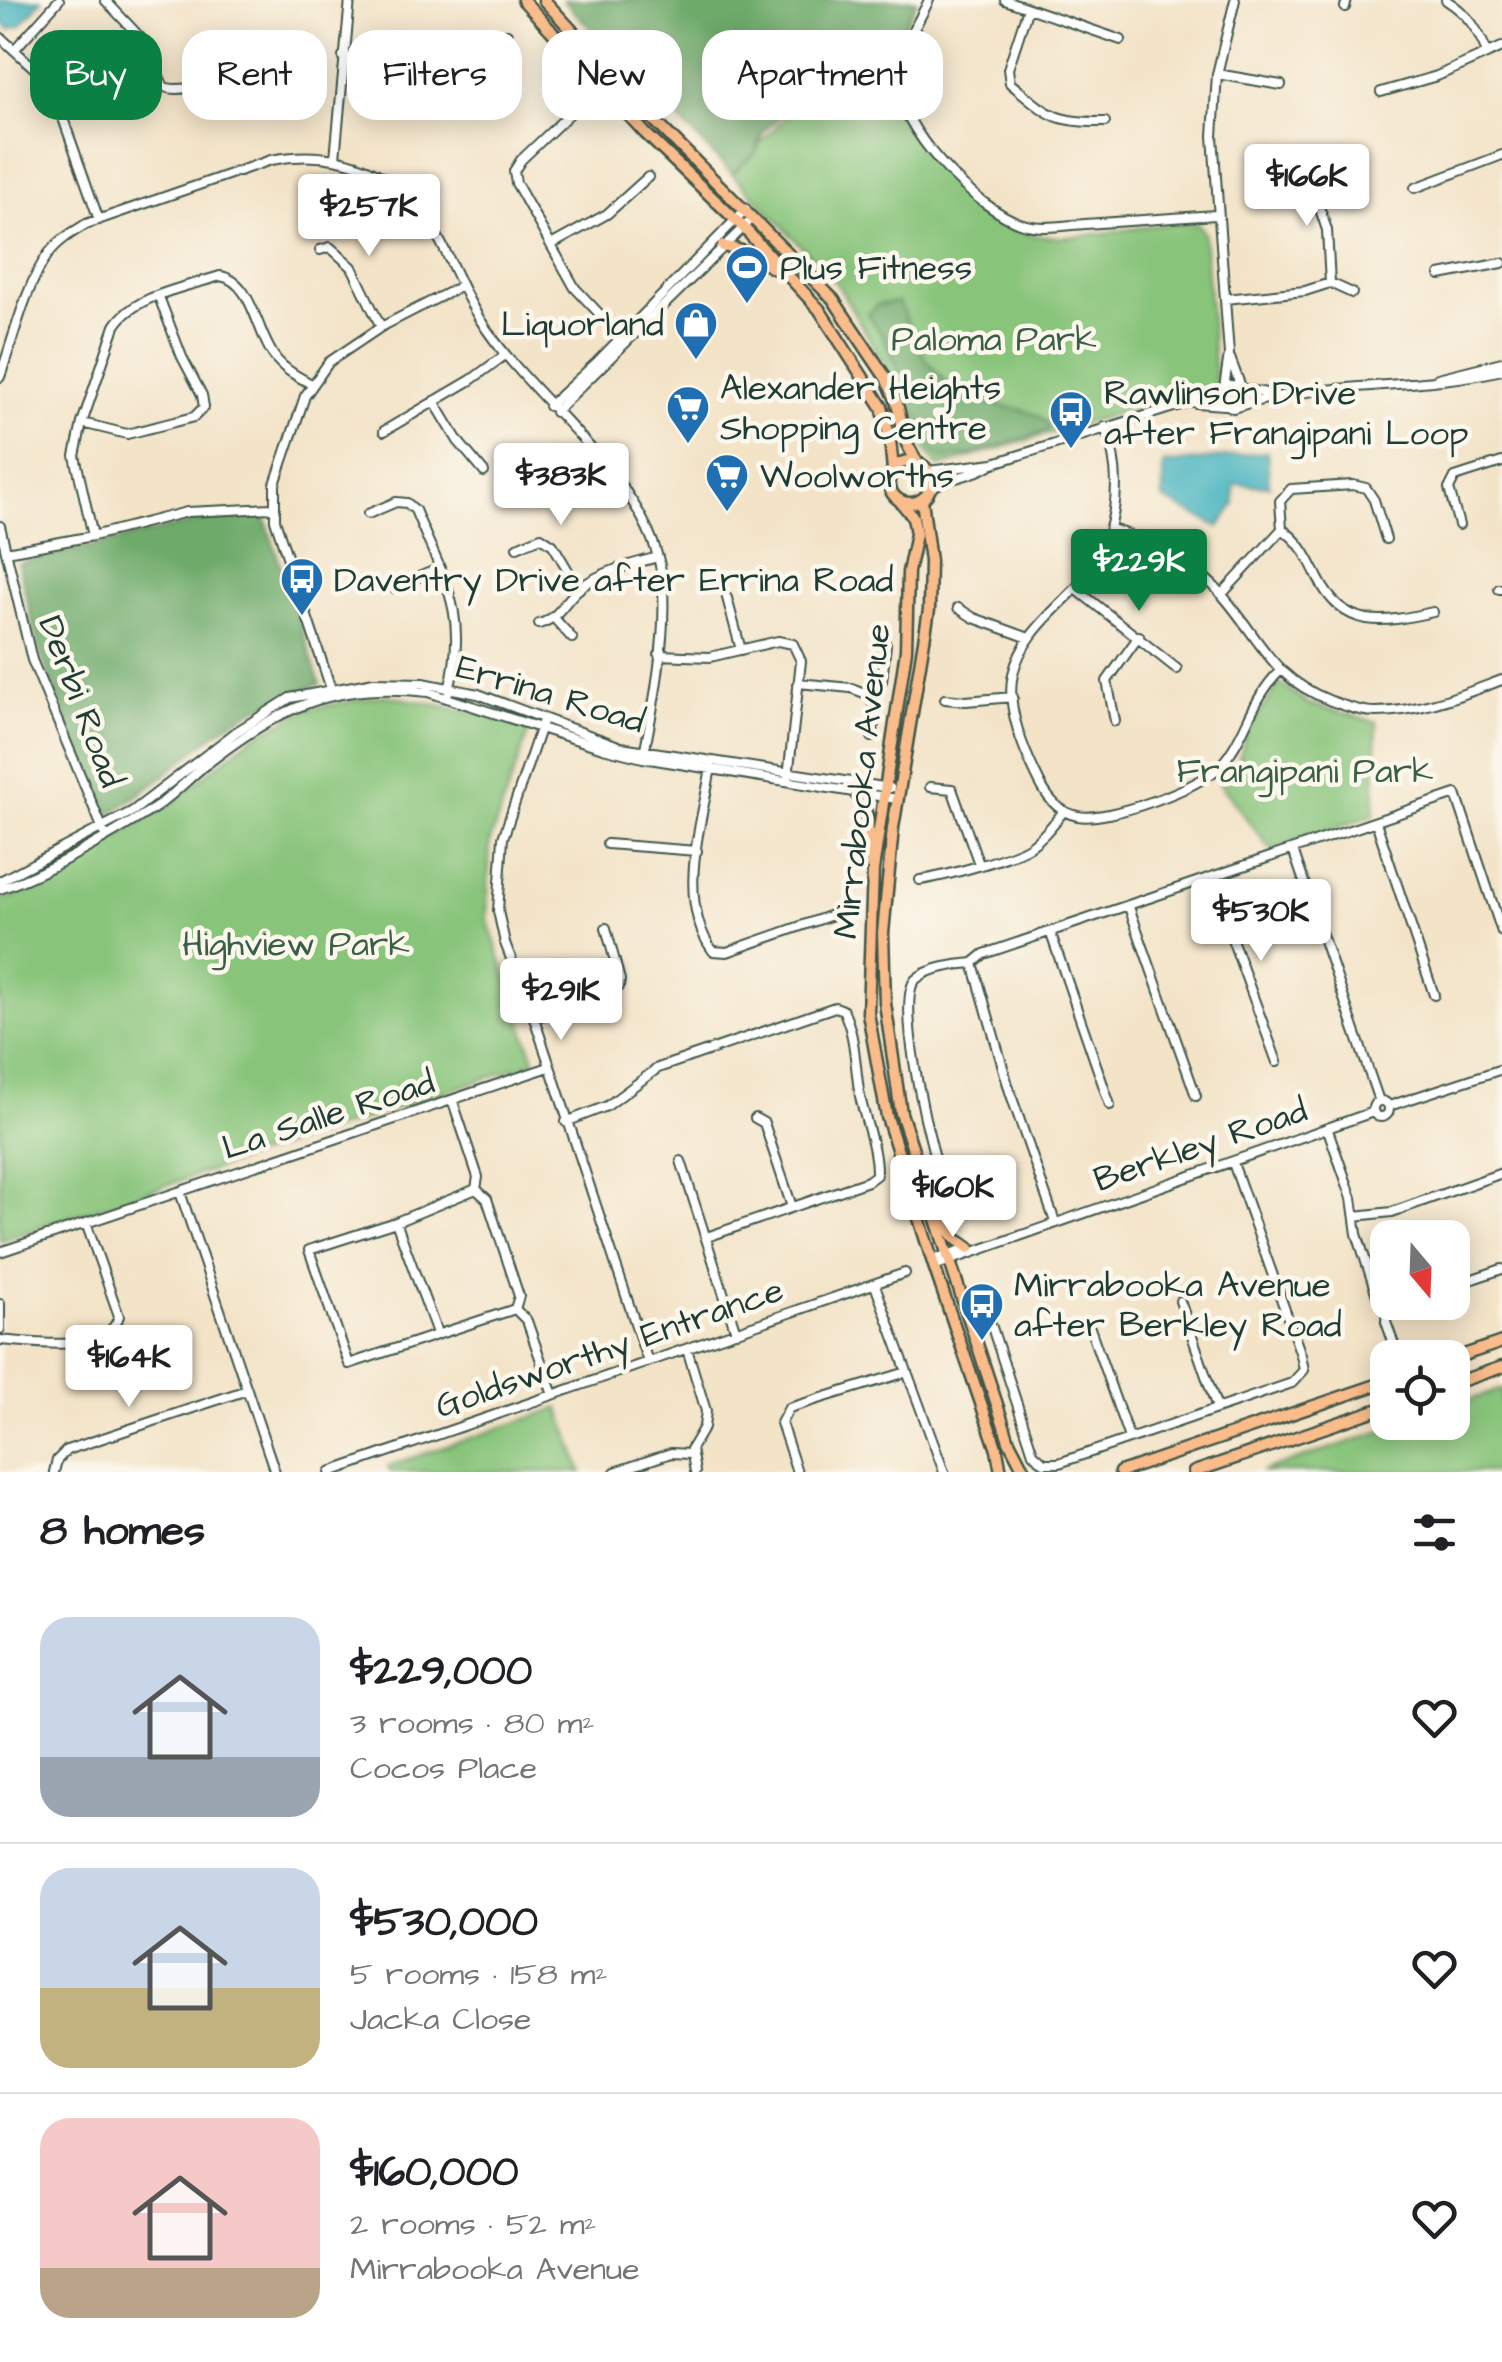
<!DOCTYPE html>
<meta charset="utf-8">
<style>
:root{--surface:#fff;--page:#f6f6f6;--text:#202124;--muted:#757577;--line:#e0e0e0;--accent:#0b8043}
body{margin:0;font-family:"Architects Daughter",sans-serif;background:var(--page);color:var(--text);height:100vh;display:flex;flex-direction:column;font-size:38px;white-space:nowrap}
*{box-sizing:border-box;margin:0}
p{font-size:32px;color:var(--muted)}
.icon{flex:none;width:55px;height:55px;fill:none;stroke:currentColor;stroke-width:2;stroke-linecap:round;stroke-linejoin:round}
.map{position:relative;height:1472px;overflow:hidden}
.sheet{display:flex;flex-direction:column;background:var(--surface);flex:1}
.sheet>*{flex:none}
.banner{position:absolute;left:30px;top:30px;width:1000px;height:90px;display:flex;gap:20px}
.needle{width:65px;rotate:161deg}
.tools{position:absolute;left:1370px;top:1220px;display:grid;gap:20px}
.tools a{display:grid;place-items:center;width:100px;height:100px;border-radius:20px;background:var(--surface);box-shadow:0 5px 25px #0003;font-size:50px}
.price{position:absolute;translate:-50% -85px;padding:0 22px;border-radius:10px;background:#fff;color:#222;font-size:32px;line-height:65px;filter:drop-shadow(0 2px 5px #0008)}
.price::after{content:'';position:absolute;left:50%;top:60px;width:30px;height:22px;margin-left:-15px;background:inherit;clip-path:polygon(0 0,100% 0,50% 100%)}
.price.on{background:var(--accent);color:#fff}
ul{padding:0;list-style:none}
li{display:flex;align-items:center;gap:30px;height:250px;padding:0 40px}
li+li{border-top:2px solid var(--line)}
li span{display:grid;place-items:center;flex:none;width:280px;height:200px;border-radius:30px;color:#555}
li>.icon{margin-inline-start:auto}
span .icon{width:120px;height:120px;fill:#fffc;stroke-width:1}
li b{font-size:42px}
h2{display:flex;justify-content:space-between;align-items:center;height:120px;padding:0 40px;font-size:42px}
.tag{padding:0 35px;border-radius:30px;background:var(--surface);box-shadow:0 5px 25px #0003;font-size:35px;line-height:90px}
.tag.on{background:var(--accent);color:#fff}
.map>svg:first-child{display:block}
.green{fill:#88c47a;stroke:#548057;stroke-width:2.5}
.forest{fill:#6eaa6a;stroke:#46744f;stroke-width:2.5}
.water{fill:#43b2be;stroke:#317879;stroke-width:2.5}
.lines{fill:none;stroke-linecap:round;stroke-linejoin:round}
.minor-casing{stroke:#3f564a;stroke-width:12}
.major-casing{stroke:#3f564a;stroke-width:15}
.minor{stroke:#fff;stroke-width:8}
.major{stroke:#fabc8b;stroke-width:10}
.labels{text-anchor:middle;stroke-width:9;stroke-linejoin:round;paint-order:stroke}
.poi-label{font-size:35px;fill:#1f3d34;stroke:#fbf7ec;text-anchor:start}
.park-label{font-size:35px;fill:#395f46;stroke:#fbf7ec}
.street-label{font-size:35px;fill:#1f3d34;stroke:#fbf7ec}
</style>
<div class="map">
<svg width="1502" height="1472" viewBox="0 0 1502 1472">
<rect width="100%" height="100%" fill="#fbf7ec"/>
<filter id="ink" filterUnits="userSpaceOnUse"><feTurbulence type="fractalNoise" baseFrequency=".01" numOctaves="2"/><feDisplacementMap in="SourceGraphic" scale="20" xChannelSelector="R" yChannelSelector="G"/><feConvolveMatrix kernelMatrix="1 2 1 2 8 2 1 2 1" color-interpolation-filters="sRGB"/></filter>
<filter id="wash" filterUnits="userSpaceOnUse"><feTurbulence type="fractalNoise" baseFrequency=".0048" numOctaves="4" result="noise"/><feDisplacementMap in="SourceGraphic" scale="40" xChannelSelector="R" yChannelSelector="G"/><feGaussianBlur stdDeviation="2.25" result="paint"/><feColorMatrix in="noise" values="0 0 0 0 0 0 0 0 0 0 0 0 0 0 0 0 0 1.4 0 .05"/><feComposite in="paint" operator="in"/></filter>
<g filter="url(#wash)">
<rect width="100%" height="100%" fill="#f3e3c7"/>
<path class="green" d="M 814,89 L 891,92 C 933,160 973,242 1066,237 C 1110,235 1154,221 1198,224 L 1204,233 L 1216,391 L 1157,401 L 939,467 L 926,451 L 902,394 L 837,284 L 731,172 Z
M 1280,683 L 1309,704 L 1377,722 L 1374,815 L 1271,850 L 1220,784 L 1239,759 L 1247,730 Z
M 385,695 L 479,713 L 529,730 L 490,841 L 487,919 L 535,1062 L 0,1241 L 0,899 L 13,897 L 168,806 L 250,738 L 307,709 Z
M 1502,1389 L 1502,1472 L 1261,1472 L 1406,1423 L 1452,1422 L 1453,1406 Z
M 559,1408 L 582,1472 L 390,1472 L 388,1466 Z"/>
<path class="forest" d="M 563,0 L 917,0 L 897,43 L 888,88 L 815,87 L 763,131 L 756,153 L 732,174 Z
M 898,302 C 904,311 906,321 911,331 C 922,357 941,384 967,397 C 991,410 1032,402 1049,426 L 1047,431 L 970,455 L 941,458 L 934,453 L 884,338 L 868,314 L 877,305 Z
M 264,515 L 320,684 C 284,696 250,708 219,731 C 181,760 147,793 105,817 L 39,650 L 18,563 L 207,519 Z"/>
<path class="water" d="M 0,0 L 42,0 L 20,26 L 9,29 L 0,21 Z
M 1267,452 L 1269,486 L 1234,484 L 1235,504 L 1219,527 L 1163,499 L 1163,464 Z"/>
</g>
<g filter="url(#ink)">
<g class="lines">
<g class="minor-casing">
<path id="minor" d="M 105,0 L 140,37 L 164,87 C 187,96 230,72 257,70
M 929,0 C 917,26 900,48 898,78 C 894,126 979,212 1023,224 C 1042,230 1066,225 1085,224 C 1129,221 1172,218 1216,215
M 1005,0 L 1121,40
M 1446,0 C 1468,14 1477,28 1487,52
M 1345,7 L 1347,0
M 1028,8 L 1008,69 L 1010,83 C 1049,115 1053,123 1105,122
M 0,37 L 34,68 L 54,93 L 99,220
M 14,50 L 59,0
M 343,56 L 448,79 L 460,74 L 507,34
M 1217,74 L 1281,85
M 1381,92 L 1437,76 L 1502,47
M 580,104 L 521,160 L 514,171 L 516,183 L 575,288 L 626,342
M 335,158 L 350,0
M 1309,177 L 1327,230 L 1330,283
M 1415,188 L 1502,155
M 551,245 L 607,214 L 648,177
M 320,250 L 330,247 L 352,267 L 381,327
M 1440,275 L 1502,263
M 1225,299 L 1305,291 L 1330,283 L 1352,293
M 1230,358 L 1241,387
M 0,377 C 13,340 26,284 49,253 C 59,240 73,232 86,224 L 271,160 C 316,151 363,159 400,189 C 439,220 453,276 479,318 C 530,400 636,468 659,561 C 672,612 654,706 643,758
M 1438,378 L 1502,362
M 1224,388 L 1229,354 L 1213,136 L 1217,74 L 1235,0
M 1243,389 L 1272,394
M 434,401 L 458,441 L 484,472
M 1196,403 L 1224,405
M 1243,403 L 1245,394 L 1239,386 L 1230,385 L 1223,390 L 1223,403 L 1233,408 C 1318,380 1414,391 1502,370
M 549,406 L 596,363 L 746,209
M 555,412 L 747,224
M 82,423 L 127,434 L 194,417 L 204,407 L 202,395 L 182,357 L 159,297
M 1105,427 C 1126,482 1117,545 1075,589 C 1051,614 1021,638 1013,674 C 1005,708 1025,753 1040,783 C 1048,799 1060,813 1078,816 C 1106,822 1200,788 1219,767 C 1246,739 1249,701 1280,671
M 384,431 L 471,380 L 505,355
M 928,471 L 994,463 L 1222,392
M 930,489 C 950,475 968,479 990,465
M 368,514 L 396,502 L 407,503 L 415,510 C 444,581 469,611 449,691
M 1459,525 L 1449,489 L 1455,477 L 1502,462
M 0,526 L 32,660 L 104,832
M 1112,529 C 1152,542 1195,563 1223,596 C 1262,641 1270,677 1331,701 C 1345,706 1361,712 1376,712 C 1420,712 1461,695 1502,680
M 1282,529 C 1301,542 1308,558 1318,578 C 1344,631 1384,623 1433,612
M 93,536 L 75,456 L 82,423 L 115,326 C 134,295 187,287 220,276 C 254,281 256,336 277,360 C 286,371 299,377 311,384
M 517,547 L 541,537 L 553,545 L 579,589
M 6,552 L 93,536 L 187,512 L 272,508
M 393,588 L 440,568
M 1076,589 L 1177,669
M 1499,589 L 1502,589
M 1222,594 L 1282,529 L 1280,501 L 1291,489 L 1353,485 L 1366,488 L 1374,500 L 1386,539
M 727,598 L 741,650
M 958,608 L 974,618 L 1029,638
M 554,618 L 572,638
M 539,624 C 559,619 565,599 581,587 C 603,571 632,564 658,557
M 659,655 L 710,657 L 778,641 L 793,644 L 801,661 L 788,777
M 798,683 L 851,688 L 870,695
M 332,692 L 275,520 L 275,484 L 305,396 L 329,362 L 381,327 L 461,286
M 945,699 L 966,701 L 1013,697
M 1115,721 L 1107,681 L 1139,636
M 542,723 L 503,838 L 498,911 L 505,943 L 534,1018 L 648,1362
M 872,737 L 876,713 L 870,695 L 882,681 L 886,644
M 711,767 C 702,824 675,900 713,951 L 727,952 L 835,914
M 930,787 L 952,789 L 979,864
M 1376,822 L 1434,995
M 607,844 L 697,851
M 1293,850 L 1379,1101
M 1210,879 L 1277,1062
M 920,880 C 943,877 1011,858 1029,847 C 1043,838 1053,824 1064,811
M 0,881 L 133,811 L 236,732 L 290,698 L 374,682 L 423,683 L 478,694 L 621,747 L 890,788
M 0,889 C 51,871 104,839 150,811 C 165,803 188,779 203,767 C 278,708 332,681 428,692 L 603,748 L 643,758 L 897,799
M 1129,907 L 1196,1096
M 1051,934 L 1110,1105
M 534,1018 L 608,994 L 619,987 L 620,980 L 606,928
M1373 1109a8 8 0 1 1 16 0a8 8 0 1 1-16 0Z
M 453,1102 L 478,1177 L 476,1189 L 396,1222 L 309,1250 L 349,1364 L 515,1309 L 527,1321 L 553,1395
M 1389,1106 L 1502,1069
M 755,1118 L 764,1123 L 792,1207
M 566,1122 L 607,1106 L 658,1068 L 835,1007 C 843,1010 843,1008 846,1017 C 856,1041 855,1070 860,1096 C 865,1122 877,1149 876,1175 L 868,1181 L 707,1237
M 1328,1130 L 1352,1198 L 1357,1234 L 1377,1296 L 1387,1303 L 1408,1302
M 681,1161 L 736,1332
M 476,1189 L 487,1199 L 519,1296 L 515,1309
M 180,1192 L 275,1472
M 962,1209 C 957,1204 950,1198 947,1192 C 932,1163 895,1003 915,980 C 927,968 957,964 973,963
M 1355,1216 L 1392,1212 L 1502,1173
M 396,1222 L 437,1333
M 1055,1222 L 1010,1092 L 973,963 L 984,954 L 1456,794 L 1502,932
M 0,1252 L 549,1067
M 932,1260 L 968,1248
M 934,1266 L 1373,1112
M 875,1285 L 944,1472
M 1452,1286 L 1502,1269
M 990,1296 L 989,1318 L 1033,1453 L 1044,1463 L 1059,1463 L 1292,1383 L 1304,1370 L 1301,1355 L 1233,1163
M 1180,1301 L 1217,1408
M 1387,1303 L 1386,1322 L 1396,1350
M 0,1304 L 0,1329
M 1090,1328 L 1129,1438
M 0,1340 C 32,1342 108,1356 119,1316 L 86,1223
M 687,1349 L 706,1411 L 704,1427 L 691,1449 L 695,1472
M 54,1472 L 57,1460 L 67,1450 L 247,1390
M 330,1472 L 905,1273
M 615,1472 L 671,1453 L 690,1454
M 797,1472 L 781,1423 L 789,1408 L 907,1372"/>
</g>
<g class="major-casing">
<path id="major" d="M 523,0 L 645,133 L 743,227 L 819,309 L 882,407 L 890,439 L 893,470
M 544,0 L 656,122 L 833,299 L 886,378 L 896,400 L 907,444 L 917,462
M 723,246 L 742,251 L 775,269
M889 482a21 21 0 1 1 42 0a21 21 0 1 1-42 0Z
M 922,500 L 930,561 L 929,610 L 893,828 L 883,933 L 885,1003 L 901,1113 L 1009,1441 L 1025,1472
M 900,501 L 913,517 L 916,534 L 908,572 L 906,650 L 873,870 L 868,1013 L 887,1117 L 934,1266 L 997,1450 L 1001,1472
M 856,794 C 875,815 864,839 871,864
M 936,1213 L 956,1239 L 969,1248
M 1452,1359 L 1502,1342
M 1452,1384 L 1502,1367
M 1120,1472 L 1388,1381
M 1194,1472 L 1388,1406"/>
</g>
<use href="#minor" class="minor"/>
<use href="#major" class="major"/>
</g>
</g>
<defs>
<g id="stadium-pin" transform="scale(2.25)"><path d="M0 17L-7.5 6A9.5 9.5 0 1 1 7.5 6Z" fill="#1f6fb2" stroke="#fbf7ec"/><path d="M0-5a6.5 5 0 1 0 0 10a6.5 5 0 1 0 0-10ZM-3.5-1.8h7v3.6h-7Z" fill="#fff"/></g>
<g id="shop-pin" transform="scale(2.25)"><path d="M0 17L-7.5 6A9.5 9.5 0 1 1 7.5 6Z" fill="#1f6fb2" stroke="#fbf7ec"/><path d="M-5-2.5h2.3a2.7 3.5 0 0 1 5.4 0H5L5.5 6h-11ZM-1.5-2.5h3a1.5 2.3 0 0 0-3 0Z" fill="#fff"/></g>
<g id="supermarket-pin" transform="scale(2.25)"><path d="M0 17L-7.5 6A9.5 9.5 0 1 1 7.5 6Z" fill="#1f6fb2" stroke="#fbf7ec"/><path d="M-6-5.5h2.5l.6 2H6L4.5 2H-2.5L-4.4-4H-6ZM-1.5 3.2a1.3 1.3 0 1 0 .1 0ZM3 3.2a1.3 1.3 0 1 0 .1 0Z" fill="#fff"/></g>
<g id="bus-pin" transform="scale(2.25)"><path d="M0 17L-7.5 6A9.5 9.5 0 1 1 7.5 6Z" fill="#1f6fb2" stroke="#fbf7ec"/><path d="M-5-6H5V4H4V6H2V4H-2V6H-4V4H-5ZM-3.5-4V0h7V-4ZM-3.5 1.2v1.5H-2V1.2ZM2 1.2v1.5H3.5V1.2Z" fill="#fff"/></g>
</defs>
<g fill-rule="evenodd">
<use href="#stadium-pin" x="747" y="267"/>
<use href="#shop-pin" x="696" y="323"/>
<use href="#supermarket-pin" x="688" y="407"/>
<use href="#bus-pin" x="1071" y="412"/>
<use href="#supermarket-pin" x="727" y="475"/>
<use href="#bus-pin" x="302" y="579"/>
<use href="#bus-pin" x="982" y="1304"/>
</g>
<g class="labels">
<g class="poi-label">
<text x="780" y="279">Plus Fitness</text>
<text x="664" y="335" text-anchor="end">Liquorland</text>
<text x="720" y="399">Alexander Heights<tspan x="720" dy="40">Shopping Centre</tspan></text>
<text x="1104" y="404">Rawlinson Drive<tspan x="1104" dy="40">after Frangipani Loop</tspan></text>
<text x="760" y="487">Woolworths</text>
<text x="334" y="591">Daventry Drive after Errina Road</text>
<text x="1014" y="1296">Mirrabooka Avenue<tspan x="1014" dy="40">after Berkley Road</tspan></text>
</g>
<g class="park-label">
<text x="994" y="350">Paloma Park</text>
<text x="1305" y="782">Frangipani Park</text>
<text x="296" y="955">Highview Park</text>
</g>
<g class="street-label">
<text transform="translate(551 693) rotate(17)" y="12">Errina Road</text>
<text transform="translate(82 701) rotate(69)" y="12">Derbi Road</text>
<text transform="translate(861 781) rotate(-84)" y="12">Mirrabooka Avenue</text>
<text transform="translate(328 1114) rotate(-18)" y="12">La Salle Road</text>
<text transform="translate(1200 1144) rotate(-19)" y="12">Berkley Road</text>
<text transform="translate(609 1347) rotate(-19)" y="12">Goldsworthy Entrance</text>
</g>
</g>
</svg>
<div class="tools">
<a><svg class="needle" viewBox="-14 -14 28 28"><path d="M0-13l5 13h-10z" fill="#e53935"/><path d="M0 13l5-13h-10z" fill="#757577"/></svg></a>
<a><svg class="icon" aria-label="locate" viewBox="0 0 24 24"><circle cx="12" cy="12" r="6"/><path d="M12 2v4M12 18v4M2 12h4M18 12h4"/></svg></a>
</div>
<b class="price" style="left:1307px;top:229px">$166K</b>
<b class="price" style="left:369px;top:259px">$257K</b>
<b class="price" style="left:561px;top:528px">$383K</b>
<b class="price on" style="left:1139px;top:614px">$229K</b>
<b class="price" style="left:1261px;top:964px">$530K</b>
<b class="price" style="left:561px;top:1043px">$291K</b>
<b class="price" style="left:953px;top:1240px">$160K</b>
<b class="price" style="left:129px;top:1410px">$164K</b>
<div class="banner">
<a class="tag on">Buy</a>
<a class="tag">Rent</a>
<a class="tag">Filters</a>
<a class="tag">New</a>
<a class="tag">Apartment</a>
</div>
</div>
<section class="sheet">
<h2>8 homes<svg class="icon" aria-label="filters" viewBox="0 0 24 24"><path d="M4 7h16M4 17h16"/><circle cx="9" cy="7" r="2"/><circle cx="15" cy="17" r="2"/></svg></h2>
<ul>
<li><span style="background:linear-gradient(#c9d6e8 70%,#9aa5b1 0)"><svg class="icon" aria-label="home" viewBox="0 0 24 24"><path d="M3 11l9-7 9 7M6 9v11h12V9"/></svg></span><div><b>$229,000</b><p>3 rooms · 80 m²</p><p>Cocos Place</p></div><svg class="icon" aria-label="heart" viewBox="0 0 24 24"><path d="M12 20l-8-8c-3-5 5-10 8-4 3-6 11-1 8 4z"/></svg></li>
<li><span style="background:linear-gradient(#c9d6e8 60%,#c2b280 0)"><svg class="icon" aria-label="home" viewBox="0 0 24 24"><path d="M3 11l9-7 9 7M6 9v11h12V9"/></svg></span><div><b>$530,000</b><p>5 rooms · 158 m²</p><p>Jacka Close</p></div><svg class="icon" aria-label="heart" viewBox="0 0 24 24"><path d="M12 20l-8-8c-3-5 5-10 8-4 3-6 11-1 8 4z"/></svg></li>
<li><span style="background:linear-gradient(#f6c9c9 75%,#b9a48a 0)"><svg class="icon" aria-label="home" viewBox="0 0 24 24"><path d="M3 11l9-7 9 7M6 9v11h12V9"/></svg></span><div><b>$160,000</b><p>2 rooms · 52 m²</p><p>Mirrabooka Avenue</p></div><svg class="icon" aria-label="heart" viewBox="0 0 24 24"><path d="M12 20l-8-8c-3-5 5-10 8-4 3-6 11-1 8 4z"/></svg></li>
</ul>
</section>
